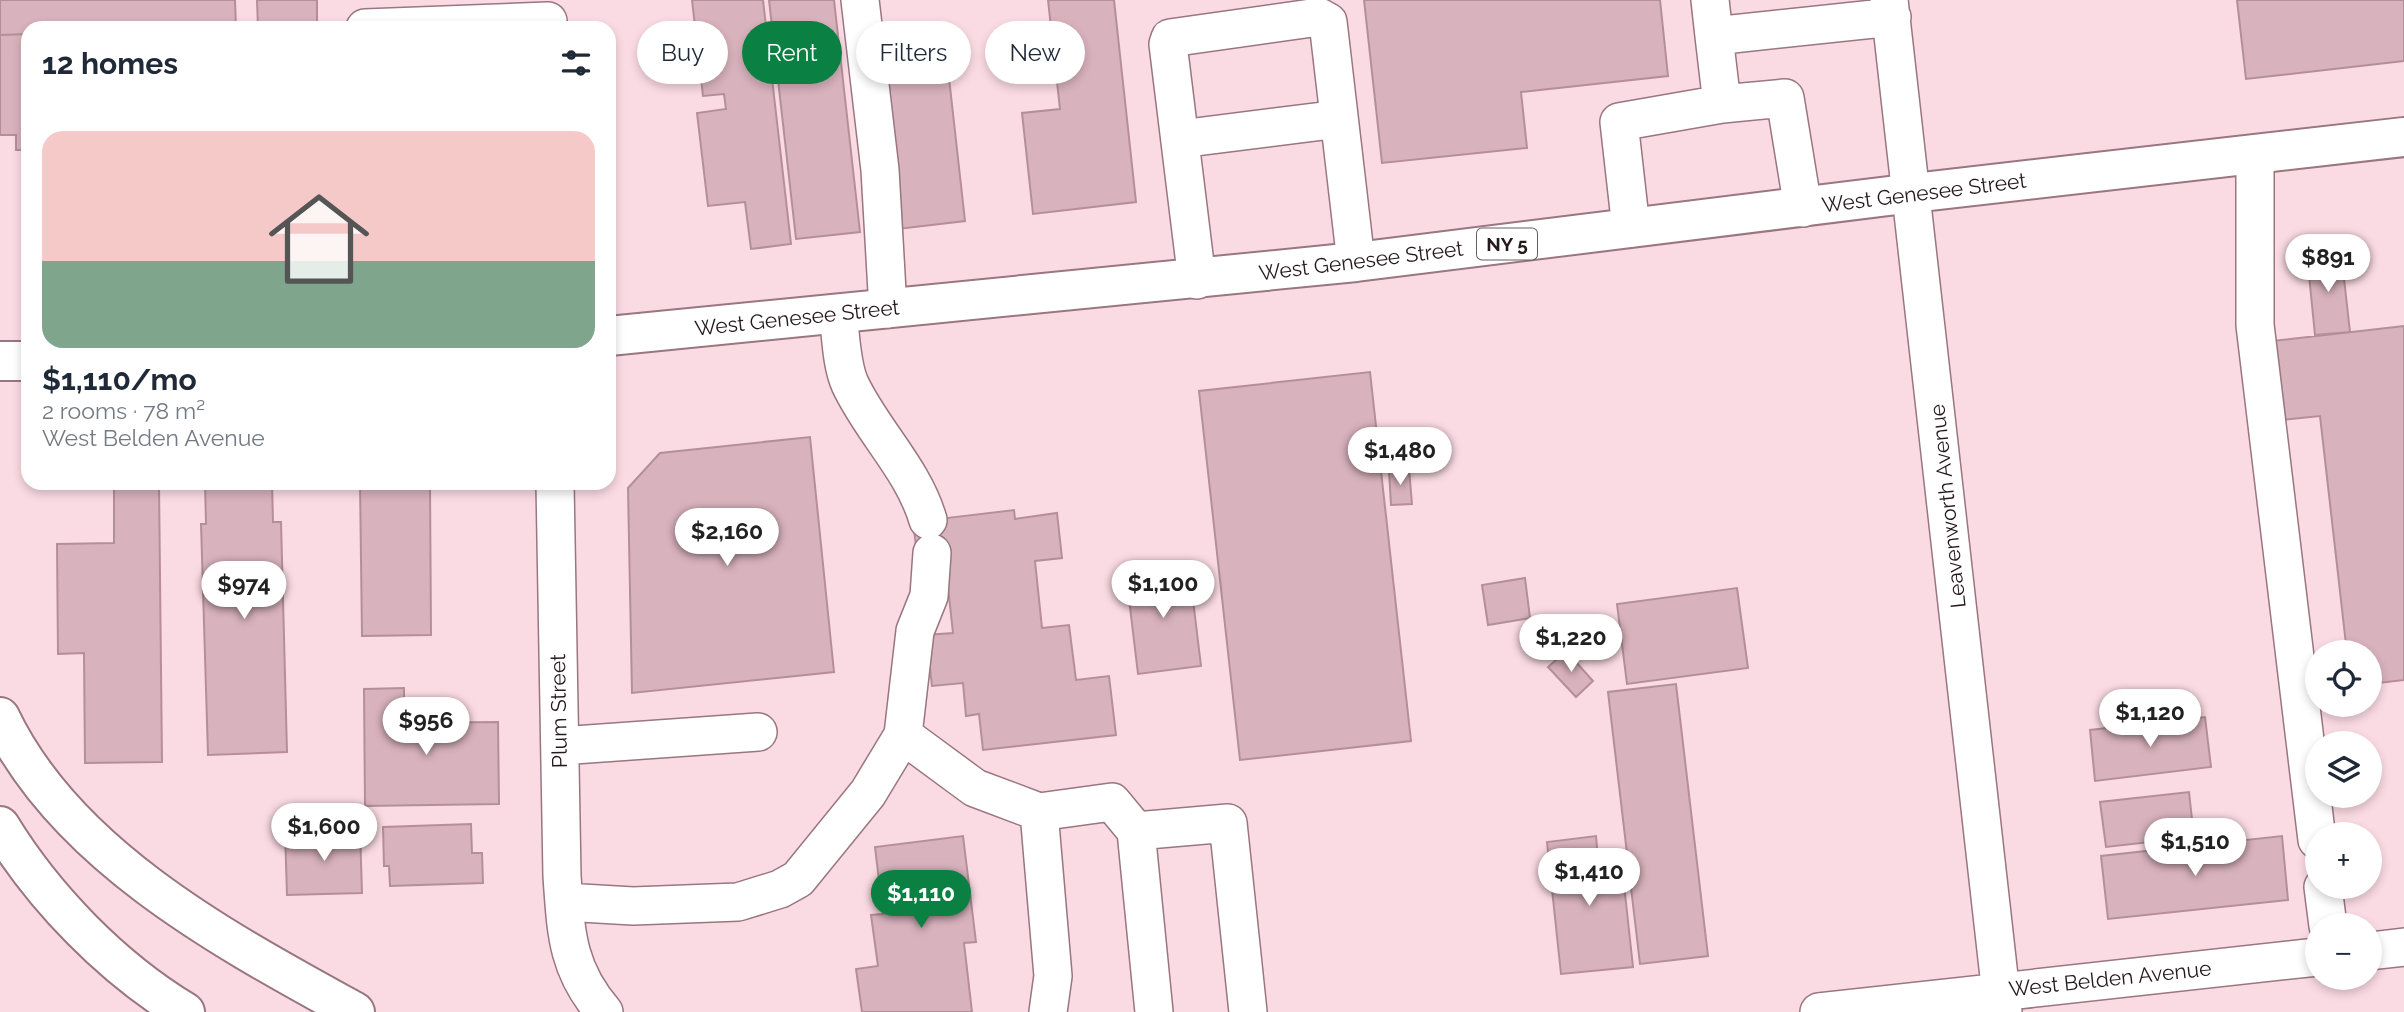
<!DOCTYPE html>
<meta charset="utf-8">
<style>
:root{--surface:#fff;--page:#f2f2f3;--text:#1f2937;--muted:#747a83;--line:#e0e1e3;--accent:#0b8043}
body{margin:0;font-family:Raleway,sans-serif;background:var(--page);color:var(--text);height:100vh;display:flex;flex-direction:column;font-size:26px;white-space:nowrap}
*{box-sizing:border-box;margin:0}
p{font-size:23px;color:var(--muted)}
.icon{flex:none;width:38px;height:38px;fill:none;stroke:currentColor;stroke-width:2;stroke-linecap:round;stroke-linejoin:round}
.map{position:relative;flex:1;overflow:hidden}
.sheet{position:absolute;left:21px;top:21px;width:595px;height:469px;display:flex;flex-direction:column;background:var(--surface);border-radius:21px;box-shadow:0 4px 10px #0003}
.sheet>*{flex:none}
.guide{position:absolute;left:637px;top:21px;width:665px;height:63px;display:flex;gap:14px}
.controls{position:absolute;left:2305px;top:640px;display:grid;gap:14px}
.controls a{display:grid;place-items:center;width:77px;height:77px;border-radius:50%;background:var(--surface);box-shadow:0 4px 10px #0003;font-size:35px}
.price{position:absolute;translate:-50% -60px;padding:0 16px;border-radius:24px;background:#fff;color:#222;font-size:23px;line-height:46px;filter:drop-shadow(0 2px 4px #0008)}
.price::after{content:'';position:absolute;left:50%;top:42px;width:21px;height:16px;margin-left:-10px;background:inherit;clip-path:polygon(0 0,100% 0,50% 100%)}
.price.active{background:var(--accent);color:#fff}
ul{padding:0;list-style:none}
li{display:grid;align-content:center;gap:14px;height:371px;padding:0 21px}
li+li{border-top:2px solid var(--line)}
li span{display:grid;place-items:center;height:217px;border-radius:21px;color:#555}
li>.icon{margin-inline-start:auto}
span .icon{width:126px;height:126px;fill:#fffc;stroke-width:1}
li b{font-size:30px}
h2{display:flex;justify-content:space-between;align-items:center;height:84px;padding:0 21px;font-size:30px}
.tag{padding:0 24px;border-radius:32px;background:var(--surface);box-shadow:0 4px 10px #0003;font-size:24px;line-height:63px}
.tag.active{background:var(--accent);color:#fff}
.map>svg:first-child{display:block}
.building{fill:#d8b2bc;stroke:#b48f99;stroke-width:2}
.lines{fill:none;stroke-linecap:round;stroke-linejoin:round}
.minor-casing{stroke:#997680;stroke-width:40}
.major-casing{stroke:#997680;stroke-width:42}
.highway-casing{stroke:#997680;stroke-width:42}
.minor{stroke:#fff;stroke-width:37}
.major{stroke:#fff;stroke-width:38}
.highway{stroke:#fff;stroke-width:38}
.labels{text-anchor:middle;stroke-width:6;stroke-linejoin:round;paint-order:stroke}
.shield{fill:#fff;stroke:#675e60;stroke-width:2}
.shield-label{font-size:19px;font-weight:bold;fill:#26191c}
.street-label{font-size:21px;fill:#26191c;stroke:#fff}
</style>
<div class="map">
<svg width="2404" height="1012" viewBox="0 0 2404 1012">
<rect width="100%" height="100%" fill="#fbdbe3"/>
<path class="building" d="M 0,0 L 235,0 L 236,28 L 28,28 L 28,34 L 0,35 Z
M 257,0 L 317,0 L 317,28 L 258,28 Z
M 692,0 L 763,0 L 791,244 L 751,249 L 745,202 L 708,206 L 697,113 L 726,109 L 724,94 L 703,96 Z
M 769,0 L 834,0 L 860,232 L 796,239 Z
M 1048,0 L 1114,0 L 1136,202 L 1033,214 L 1022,113 L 1060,109 Z
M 1364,0 L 1660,0 L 1668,76 L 1521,92 L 1527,148 L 1382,163 Z
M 2237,0 L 2404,0 L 2404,61 L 2246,79 Z
M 28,34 L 28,150 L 16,150 L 16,135 L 0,135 L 0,35 Z
M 948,69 L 965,221 L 898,229 L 882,77 Z
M 2341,252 L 2350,332 L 2315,335 L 2307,255 Z
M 2404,326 L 2404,680 L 2370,684 L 2370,653 L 2347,653 L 2320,416 L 2282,420 L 2273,341 Z
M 1370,372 L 1411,741 L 1240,760 L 1199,391 Z
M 810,437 L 834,672 L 632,693 L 628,488 L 660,453 Z
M 1409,469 L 1412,504 L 1391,505 L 1389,471 Z
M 114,483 L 159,483 L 162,762 L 85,763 L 84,653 L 58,654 L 57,544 L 114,543 Z
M 205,483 L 272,483 L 273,522 L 281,522 L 287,752 L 208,755 L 201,524 L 206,524 Z
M 360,483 L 430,483 L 431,635 L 362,636 Z
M 1014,510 L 1015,519 L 1057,513 L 1062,558 L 1035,561 L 1042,628 L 1069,625 L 1076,680 L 1109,676 L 1116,735 L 983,750 L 979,714 L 966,716 L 963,683 L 932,686 L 926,635 L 953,633 L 944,551 L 917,554 L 913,522 Z
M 1189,567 L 1201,666 L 1138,674 L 1126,574 Z
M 1525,578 L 1530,618 L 1488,625 L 1482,585 Z
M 1737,588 L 1748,668 L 1627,684 L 1617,604 Z
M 1566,651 L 1593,681 L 1576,697 L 1548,667 Z
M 1676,684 L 1708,956 L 1640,964 L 1608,692 Z
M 404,688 L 404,723 L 498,722 L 499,804 L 365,806 L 364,689 Z
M 2205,717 L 2211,767 L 2095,781 L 2090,730 Z
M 2189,792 L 2194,837 L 2106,847 L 2100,802 Z
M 471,824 L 472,853 L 482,853 L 483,883 L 390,886 L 389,866 L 384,866 L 383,827 Z
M 360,830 L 362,893 L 287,895 L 285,832 Z
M 963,836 L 976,942 L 964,943 L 972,1012 L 862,1012 L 856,969 L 878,966 L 871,915 L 883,914 L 875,847 Z
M 1596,836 L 1598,859 L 1621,857 L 1633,967 L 1561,974 L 1547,842 Z
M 2282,836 L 2288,900 L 2108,919 L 2101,856 Z"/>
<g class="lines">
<g class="minor-casing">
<path id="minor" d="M 860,0 L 880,170 L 888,309
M 1710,0 L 1714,36 L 1892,17
M 1889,0 L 2003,1012
M 365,28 L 548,21
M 1722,104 L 1785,98 L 1803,208
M 1180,139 L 1339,119
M 2255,154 L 2255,325 L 2317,840
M 1631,228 L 1619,122 L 1722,104 L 1714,36
M 1197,280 L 1168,44 L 1170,38 L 1319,17 L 1328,22 L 1356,262
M 838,314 C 841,335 841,364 850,384 C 872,431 913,469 928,520
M 555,483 L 562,876 C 566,931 566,968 604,1012
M 903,735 L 915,631 L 929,596 L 932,553
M 560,746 L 758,732
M 1136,831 L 1154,1012
M 2323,887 L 2328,926
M 564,902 L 633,906 L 738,902 L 780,889 L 798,879 L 868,793 L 903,735 L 975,788 L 1039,812
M 2370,951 L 2404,947
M 1048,1012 L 1053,976 L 1039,812 L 1112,802 L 1136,831 L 1228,823 L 1248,1012
M 1819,1012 L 2317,957"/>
</g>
<g class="major-casing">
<path id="major" d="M 609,336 L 1356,262 L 1913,193 L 2404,137
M 0,361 L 28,361"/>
</g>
<g class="highway-casing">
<path id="highway" d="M 0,717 C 66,856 226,941 355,1012
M 0,826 C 44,898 112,968 185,1012"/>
</g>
<use href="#minor" class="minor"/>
<use href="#major" class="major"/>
<use href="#highway" class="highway"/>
</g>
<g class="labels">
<rect class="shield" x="1477" y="228.5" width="60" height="31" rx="5"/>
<g class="shield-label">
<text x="1507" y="251">NY 5</text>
</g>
<g class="street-label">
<text transform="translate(1924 193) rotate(-7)" y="7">West Genesee Street</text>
<text transform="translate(1361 261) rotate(-7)" y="7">West Genesee Street</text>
<text transform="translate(797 318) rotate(-6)" y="7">West Genesee Street</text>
<text transform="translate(1948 506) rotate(-96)" y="7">Leavenworth Avenue</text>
<text transform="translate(559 711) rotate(-91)" y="7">Plum Street</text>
<text transform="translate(2110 979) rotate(-6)" y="7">West Belden Avenue</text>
</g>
</g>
</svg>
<div class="controls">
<a><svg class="icon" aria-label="locate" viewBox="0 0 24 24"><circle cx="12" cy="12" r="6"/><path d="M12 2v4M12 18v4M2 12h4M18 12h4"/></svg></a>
<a><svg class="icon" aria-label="layers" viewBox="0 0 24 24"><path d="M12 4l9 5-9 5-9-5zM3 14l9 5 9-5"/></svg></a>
<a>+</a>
<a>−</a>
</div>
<b class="price" style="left:2328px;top:294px">$891</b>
<b class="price" style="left:1400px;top:487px">$1,480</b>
<b class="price" style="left:727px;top:568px">$2,160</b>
<b class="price" style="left:1163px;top:620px">$1,100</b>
<b class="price" style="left:244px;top:621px">$974</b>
<b class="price" style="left:1571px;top:674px">$1,220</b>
<b class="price" style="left:2150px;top:749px">$1,120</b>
<b class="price" style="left:426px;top:757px">$956</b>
<b class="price" style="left:324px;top:863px">$1,600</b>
<b class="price" style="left:2195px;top:878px">$1,510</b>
<b class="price" style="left:1589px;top:908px">$1,410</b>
<b class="price active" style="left:921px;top:930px">$1,110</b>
<div class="guide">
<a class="tag">Buy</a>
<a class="tag active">Rent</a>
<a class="tag">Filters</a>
<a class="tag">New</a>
</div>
<section class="sheet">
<h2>12 homes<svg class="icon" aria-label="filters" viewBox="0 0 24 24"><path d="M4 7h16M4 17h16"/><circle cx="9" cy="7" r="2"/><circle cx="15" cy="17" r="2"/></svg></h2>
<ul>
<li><span style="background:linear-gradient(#f6c9c9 60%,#7fa58c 0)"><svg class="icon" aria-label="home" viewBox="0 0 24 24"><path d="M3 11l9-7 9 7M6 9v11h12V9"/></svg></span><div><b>$1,110/mo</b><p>2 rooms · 78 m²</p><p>West Belden Avenue</p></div></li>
</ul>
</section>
</div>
